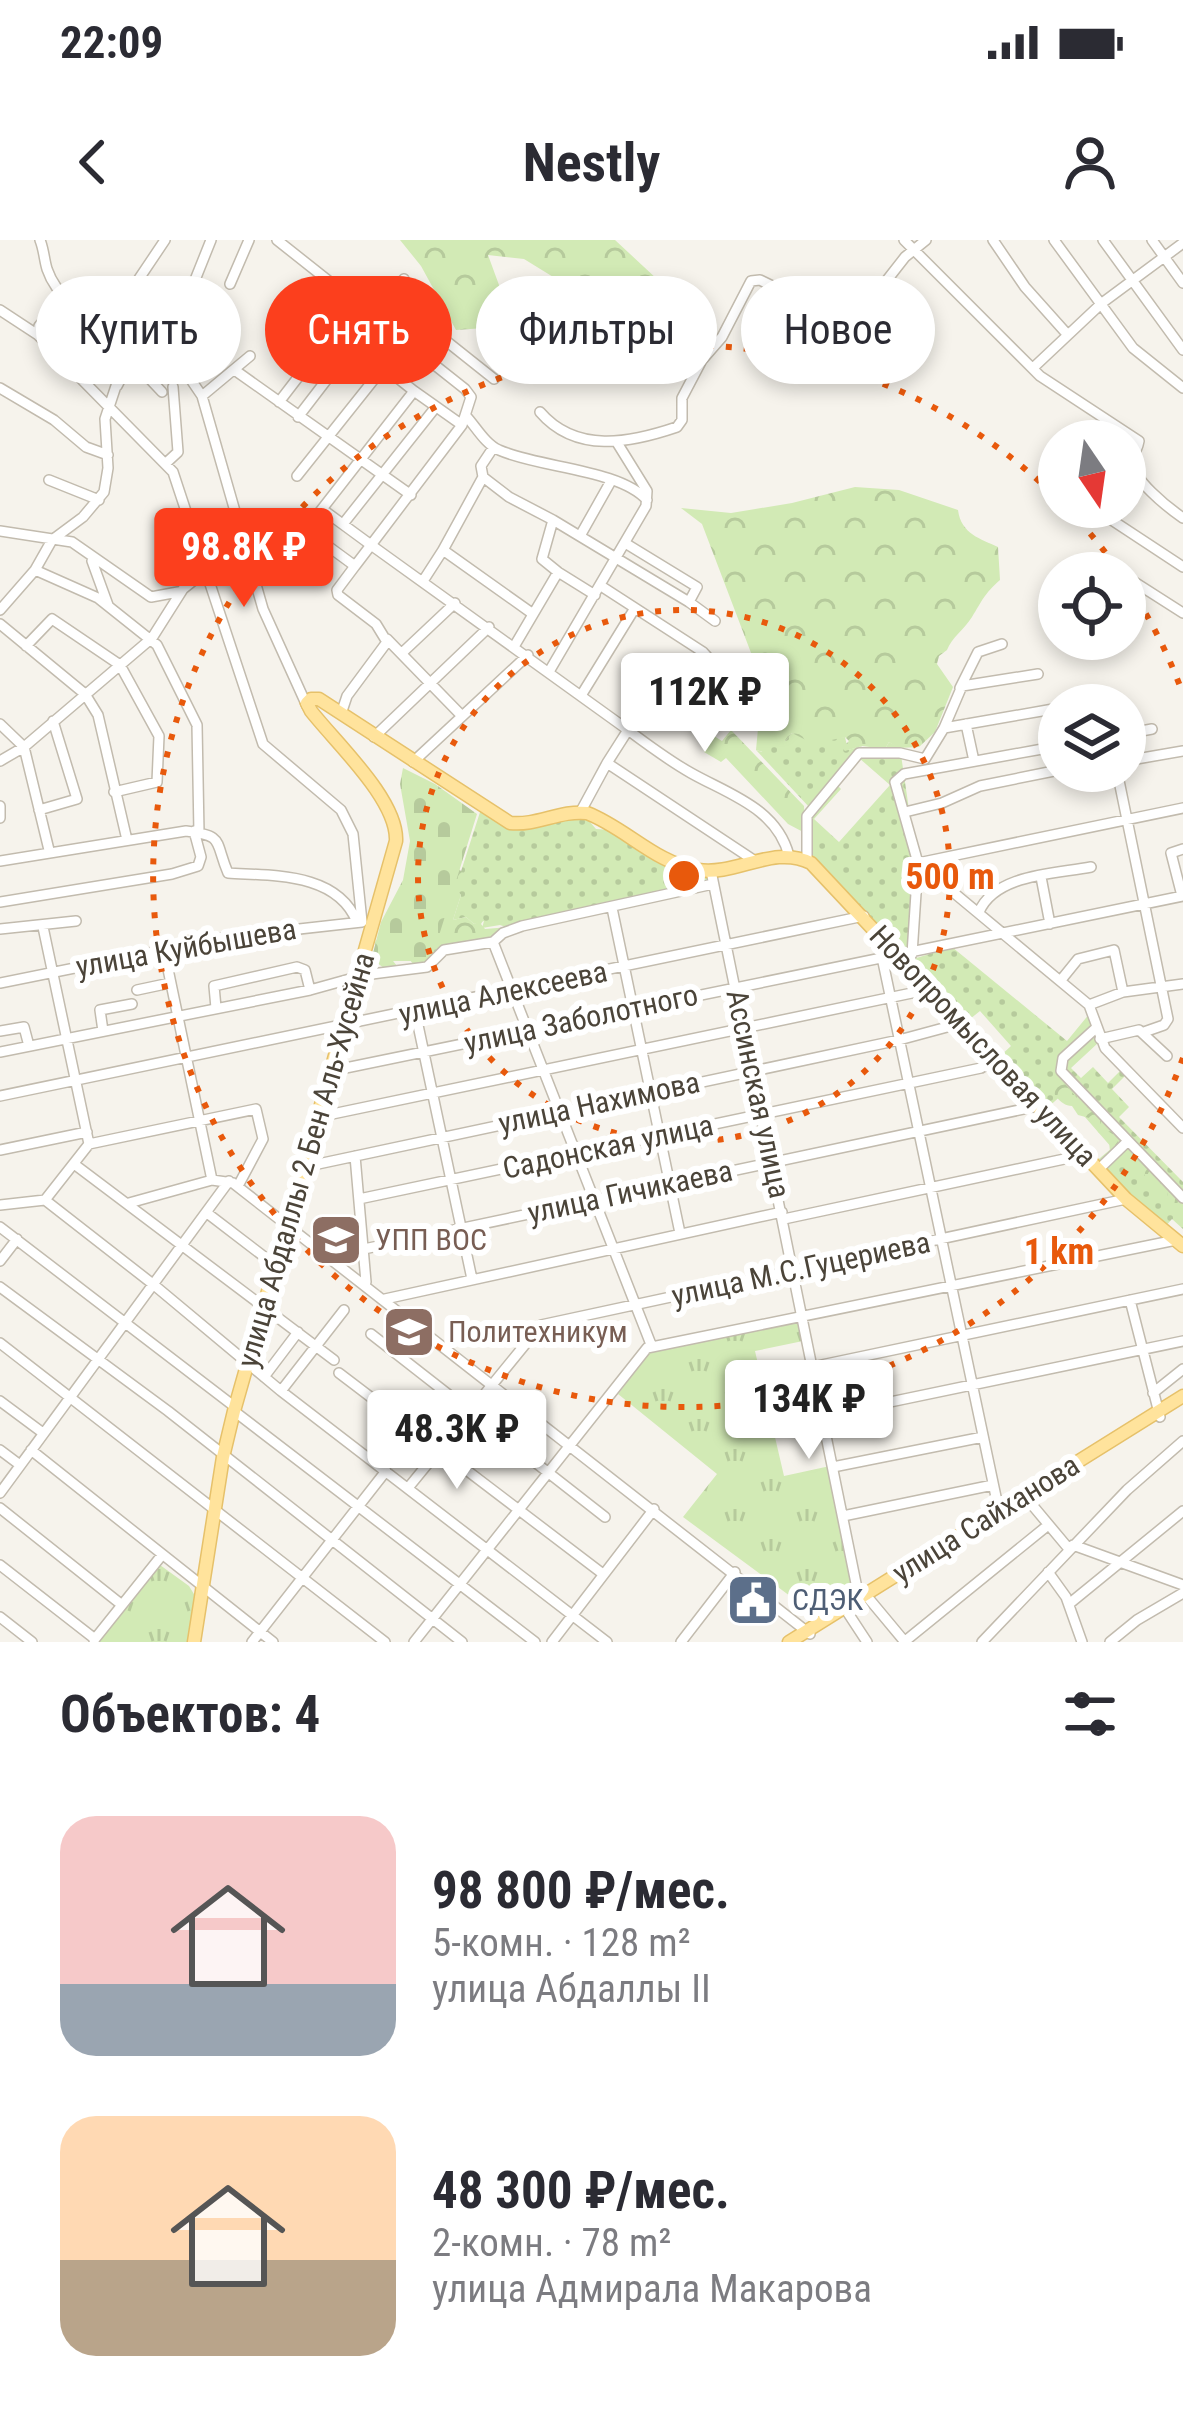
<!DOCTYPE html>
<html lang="ru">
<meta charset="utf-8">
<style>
:root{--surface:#fff;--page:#f7f7f7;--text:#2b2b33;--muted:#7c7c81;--accent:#fc3f1d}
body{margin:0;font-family:"Roboto Condensed",sans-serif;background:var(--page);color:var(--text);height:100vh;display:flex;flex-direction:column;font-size:45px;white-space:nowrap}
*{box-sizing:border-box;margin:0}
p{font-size:39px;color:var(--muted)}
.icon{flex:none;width:66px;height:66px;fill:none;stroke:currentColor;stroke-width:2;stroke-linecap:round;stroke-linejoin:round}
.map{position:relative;height:1402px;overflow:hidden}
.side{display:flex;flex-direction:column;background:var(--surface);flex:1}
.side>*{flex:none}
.hud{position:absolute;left:36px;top:36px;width:1113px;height:108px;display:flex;gap:24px}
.needle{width:78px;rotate:167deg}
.buttons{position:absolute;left:1038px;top:180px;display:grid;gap:24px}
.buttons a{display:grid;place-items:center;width:108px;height:108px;border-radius:50%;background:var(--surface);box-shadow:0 6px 18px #0003;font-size:60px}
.price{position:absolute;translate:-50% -102px;padding:0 27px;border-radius:12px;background:#fff;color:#222;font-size:39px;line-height:78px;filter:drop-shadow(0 3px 6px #0008)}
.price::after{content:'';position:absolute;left:50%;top:72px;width:36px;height:27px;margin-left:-18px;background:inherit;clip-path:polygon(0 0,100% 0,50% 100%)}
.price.selected{background:var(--accent);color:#fff}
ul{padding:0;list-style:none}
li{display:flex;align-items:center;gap:36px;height:300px;padding:0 60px}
li span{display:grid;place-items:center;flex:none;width:336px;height:240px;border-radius:36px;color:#555}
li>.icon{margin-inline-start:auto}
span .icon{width:144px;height:144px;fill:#fffc;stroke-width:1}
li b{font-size:51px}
h2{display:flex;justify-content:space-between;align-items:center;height:144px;padding:0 60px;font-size:51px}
.pill{padding:0 42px;border-radius:54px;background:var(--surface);box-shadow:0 6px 18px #0003;font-size:42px;line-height:108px}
.pill.selected{background:var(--accent);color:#fff}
.status{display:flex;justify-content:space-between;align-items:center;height:84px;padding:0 60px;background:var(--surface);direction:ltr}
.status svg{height:33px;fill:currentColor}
header{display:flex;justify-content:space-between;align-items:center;height:156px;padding:0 60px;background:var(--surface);font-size:54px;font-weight:700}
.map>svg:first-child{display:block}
.grass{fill:url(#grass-dots);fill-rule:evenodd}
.forest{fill:url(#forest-crowns)}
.cemetery{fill:url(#cemetery-stones)}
.park{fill:url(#park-tufts)}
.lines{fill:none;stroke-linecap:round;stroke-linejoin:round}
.minor-casing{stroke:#c2bbae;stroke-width:12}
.major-casing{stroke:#e6c16a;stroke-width:15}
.minor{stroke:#fff;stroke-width:9}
.major{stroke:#ffe39c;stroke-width:12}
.ring{fill:none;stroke:#e8590c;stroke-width:6;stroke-dasharray:6 12}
.labels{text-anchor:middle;stroke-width:12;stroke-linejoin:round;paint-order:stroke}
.street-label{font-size:30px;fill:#4b4439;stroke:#fff}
.education-label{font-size:30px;fill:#785e54;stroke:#fff;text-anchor:start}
.service-label{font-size:30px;fill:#4e5e75;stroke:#fff;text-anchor:start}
.centre{fill:#e8590c;stroke:#fff;stroke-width:6}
.ring-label{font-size:36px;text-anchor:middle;font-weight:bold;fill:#e8590c;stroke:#fff;stroke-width:12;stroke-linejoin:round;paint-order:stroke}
</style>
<div class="status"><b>22:09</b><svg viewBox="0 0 49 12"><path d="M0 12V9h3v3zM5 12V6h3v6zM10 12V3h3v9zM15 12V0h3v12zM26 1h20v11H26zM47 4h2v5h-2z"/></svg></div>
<header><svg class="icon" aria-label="back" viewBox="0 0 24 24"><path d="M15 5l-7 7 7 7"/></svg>Nestly<svg class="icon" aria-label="person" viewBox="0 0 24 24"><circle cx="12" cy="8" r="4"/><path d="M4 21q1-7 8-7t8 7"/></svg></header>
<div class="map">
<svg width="1183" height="1402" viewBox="0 0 1183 1402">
<defs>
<pattern id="grass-dots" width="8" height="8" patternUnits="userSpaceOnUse" patternTransform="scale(3)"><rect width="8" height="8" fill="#d2eab5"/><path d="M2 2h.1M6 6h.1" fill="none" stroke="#b6ca9c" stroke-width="1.8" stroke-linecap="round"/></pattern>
<pattern id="forest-crowns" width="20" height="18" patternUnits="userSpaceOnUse" patternTransform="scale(3)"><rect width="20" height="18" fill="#d2eab5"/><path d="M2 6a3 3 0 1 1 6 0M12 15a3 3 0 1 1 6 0" fill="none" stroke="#b6ca9c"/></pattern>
<pattern id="cemetery-stones" width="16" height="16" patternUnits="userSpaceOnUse" patternTransform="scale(3)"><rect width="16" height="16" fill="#d2eab5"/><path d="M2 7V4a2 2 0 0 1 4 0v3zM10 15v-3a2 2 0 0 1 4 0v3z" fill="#b6ca9c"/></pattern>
<pattern id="park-tufts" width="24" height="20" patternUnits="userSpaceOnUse" patternTransform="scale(3)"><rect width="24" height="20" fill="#d2eab5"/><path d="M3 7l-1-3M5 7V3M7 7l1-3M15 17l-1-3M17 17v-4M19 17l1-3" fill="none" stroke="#b6ca9c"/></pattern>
</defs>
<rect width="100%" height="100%" fill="#f6f3ec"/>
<path class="grass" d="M 792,493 L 810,499 L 845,497 L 848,510 L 862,506 L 809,567 L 756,510 L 762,512 L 767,501 L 785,501 Z
M 889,502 L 900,508 L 917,624 L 910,709 L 901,711 L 810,616 L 808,585 L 818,563 L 865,507 L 885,509 ZM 859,518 L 890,545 L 839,602 L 814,579 L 841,549 L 837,545 Z
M 481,569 L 506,586 L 583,574 L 596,589 L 611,590 L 708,634 L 709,641 L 509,688 L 500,685 L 482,688 L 484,681 L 474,684 L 466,677 L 453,680 L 461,655 L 455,650 Z
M 952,707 L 1067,801 L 1090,773 L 1098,803 L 1071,828 L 1081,838 L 1093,827 L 1108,843 L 1122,829 L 1128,833 L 1112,849 L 1129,867 L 1119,877 L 1183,942 L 1183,989 L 1172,979 L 1164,988 L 1094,923 L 1112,908 L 1064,853 L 1045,870 L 998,818 L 1011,806 L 980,771 L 965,783 L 910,720 Z"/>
<path class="forest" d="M 400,0 L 615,0 L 672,53 L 669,81 L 636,88 L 524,19 L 488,15 L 514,86 L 456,90 L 421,26 Z
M 855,247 L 899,250 L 958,270 C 961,294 981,299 998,307 L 1000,340 C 984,354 982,361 972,377 C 964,390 952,397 947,410 L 939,416 L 937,424 L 953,447 L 935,492 L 919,507 L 898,508 L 889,502 L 885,509 L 862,506 L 845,511 L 842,508 L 849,501 L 845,497 L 814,504 L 792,493 L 785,501 L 768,501 L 763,512 L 756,510 L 759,478 L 775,476 L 702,284 L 681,268 L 731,273 L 792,263 Z
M 731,490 L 804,566 L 805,593 L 788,584 L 726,518 L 721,522 L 704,512 L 714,496 L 722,501 Z
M 458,628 L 463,633 L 456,649 L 461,655 L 453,680 L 466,677 L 474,684 L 484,679 L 481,684 L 485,689 L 509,687 L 485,700 L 443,705 L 429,724 L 414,725 L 409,719 L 386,712 L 397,726 L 385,729 L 376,722 L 378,730 L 364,732 L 362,729 L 376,713 L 375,702 L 379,697 Z
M 1049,838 L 1054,842 L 1065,838 L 1065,844 L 1083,865 L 1099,874 L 1101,887 L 1119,898 L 1117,906 L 1130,905 L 1126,913 L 1134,912 L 1142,926 L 1150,929 L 1152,934 L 1145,934 L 1145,937 L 1158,938 L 1168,960 L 1167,951 L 1183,960 L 1183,978 L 1157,957 L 1154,946 L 1136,935 L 1127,917 L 1119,919 L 1110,912 L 1109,901 L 1098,892 L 1093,879 L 1078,875 L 1072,866 C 1059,866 1052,850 1047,840 Z"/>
<path class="cemetery" d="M 403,528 L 435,544 L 477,574 L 431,721 L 371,721 L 381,682 L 403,640 L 410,601 L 400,544 Z"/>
<path class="park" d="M 799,1081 L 803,1101 L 755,1111 L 784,1236 L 830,1226 L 853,1346 L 845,1361 L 817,1376 L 683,1277 L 717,1234 L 618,1154 L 650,1112 Z
M 160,1325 L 189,1346 L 197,1359 L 190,1402 L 98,1402 Z"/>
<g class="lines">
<g class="minor-casing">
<path id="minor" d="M 40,0 C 44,10 44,19 47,29 C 55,53 86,84 112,84
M 277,0 L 465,149 L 471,157 L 462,185
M 904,0 L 1040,136 L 1139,201 C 1138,208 1134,213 1133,219 C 1129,238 1170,269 1183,278
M 993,0 L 1025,47 L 1067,94
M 1054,0 L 1133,108 L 1183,148
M 1103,0 L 1183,110
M 1152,0 L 1183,43
M 230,44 L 249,0
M 121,69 L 126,84 L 152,90 L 162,97 L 202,156 L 263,369 L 307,466
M 0,70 L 38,95 L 173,232 L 263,504 L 341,570 L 353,594 L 362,682
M 181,75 L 211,0
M 114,85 L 118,70 L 165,0
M 115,85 L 117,143 L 105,179 L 108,228 L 104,252 L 83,277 L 52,300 L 35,330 L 98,358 L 157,405 L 197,485 L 199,593
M 38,95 L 39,86 L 66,56
M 130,118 L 162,152
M 426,118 L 445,100 L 494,139
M 1034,127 L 1102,63 L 1183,3
M 385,128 L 414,151
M 236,131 L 411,255
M 117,146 C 137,107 142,95 181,75 L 201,91
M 0,148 L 54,180 L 86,207 L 108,215
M 414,151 L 462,185 L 371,305 L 322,269 Z
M 202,156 L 250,116
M 279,162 L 356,62
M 540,172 C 576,214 630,203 677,187 L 682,180 L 682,158 L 702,120 L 722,97 L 751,41 L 760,40 L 842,80 L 855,81 L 905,17 L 926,0
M 466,176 C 476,187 486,205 499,210 C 539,228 619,229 647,260
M 298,177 L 404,39
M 493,208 L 481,226 L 483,237 L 509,257 L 553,280 L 542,319 L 558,332 L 515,405
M 165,224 L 178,212 L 173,147
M 297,236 L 430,69
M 49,240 L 99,260
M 1092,267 L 1183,327
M 553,280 L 689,362 L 697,347 L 625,303
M 343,284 L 435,168
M 240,285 L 306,290 L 322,269
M 306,290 L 355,326 L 371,305 L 628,490
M 0,291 L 72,302 L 151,357 L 178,352
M 580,296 L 611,241
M 443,310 L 483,237
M 1097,319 L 1120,333
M 92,321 L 108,365
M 558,332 L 595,355
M 1125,336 L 1183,373
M 423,341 L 443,310 L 533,374
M 689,362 L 715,381
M 635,368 L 703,412 L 758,473 L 772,474
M 0,370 L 35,330
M 0,384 L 85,454 L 98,475 L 127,600
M 387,399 L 461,475
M 26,406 L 52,379 L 120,425 L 159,496 L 157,542 L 114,552
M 403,412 L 455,363
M 550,430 L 646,266 L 647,251 L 616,201
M 960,448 L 978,412 L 1002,404
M 698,451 L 714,426
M 582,454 L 635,368 L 601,346
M 341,474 L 347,456 L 387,402 L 376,384 L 338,355 L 337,350 L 355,326
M 0,484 L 24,507 L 49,610
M 966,484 L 974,521
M 944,488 L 962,446 L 1038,434
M 1125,494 L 1152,489
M 374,497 L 489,387
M 1059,506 L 904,534 L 895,542 L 918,623 L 1089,765
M 0,521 L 24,507 L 152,398 L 183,349 L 208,329
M 1125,521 L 1183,511
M 413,522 L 528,415
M 607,523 L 628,490 C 648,505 668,520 691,533 C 728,554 777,568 789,616
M 1117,531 L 1168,779 L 1164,785 L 1144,792
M 0,566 L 0,578
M 39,570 L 77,559 L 53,481
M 581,571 L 607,523 L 755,621
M 905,572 L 942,563 L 980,546 L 1059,530
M 807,620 L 807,576 L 859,513 L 900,513 L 925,519 L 944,488 L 1059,468
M 0,621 L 186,591 C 225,596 214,600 228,633 C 272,636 337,632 357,682
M 711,631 L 859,1358
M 1041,637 L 1050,684
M 1182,656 L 1171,613 L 1183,609
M 0,662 L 172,634 L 198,626 L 201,617 L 194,591
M 612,668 L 680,993
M 979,672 C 995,634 1055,634 1091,627
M 43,687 L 89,904
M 0,689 L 76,681
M 493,702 L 652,1107
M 164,710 L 212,940
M 885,713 L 883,722 L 999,1271
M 912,714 L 918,623 L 1183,568
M 1061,740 L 1078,719 L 1114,710 L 1123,752
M 0,743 L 228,697 L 362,682
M 137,750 L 170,743
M 1089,765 L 1105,808 L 1183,888
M 1089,765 L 1123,752 L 1183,744
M 216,768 L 214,746 L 297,727 L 305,730 L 310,750
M 415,771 L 472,1039
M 1096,788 L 1063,818 L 1061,831 L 1183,958
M 0,791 L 24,787 L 29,806
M 103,791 L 100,770 L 132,764
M 1100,799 L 1139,790 L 1167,816
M 0,812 L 310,750 L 364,735 L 427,727 L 444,710 L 493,702 L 503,693 L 522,686 L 713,644
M 331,831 L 1183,656
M 0,856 L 864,676
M 318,877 L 931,749
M 89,904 L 256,869 L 263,899 L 238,946
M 0,910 L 87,892
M 355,916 L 366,1042
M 74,924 L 334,1120
M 304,927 L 899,800 L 962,783
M 1098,930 L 1127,902
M 359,959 L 981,828 L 996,819
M 45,960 L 154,1045 L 281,1151 L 607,1402
M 45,960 L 89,904
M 129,963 L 212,940 L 233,943 L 810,1394
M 0,965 L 45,960
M 207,973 L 275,1025
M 784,979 L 1083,915
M 0,987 L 235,1167
M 364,1009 L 1038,866
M 0,1021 L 17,999
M 0,1047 L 168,1171 L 462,1402
M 385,1059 L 782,972
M 1130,1060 L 1160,1177
M 371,1094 L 605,1277
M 0,1103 L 385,1402
M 812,1127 L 1183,1049
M 339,1133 L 603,1334
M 264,1137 L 298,1092
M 281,1151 L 344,1070
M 1153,1153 L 1183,1129
M 0,1161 L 43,1193
M 234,1171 L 535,1402
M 823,1176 L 1183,1101
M 0,1210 L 20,1225
M 31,1210 L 273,1402
M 833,1227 L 983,1197
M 408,1248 L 541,1085 L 1126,959
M 0,1253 L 229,941
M 1028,1260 L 1069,1309
M 0,1268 L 122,1365
M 843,1276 L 993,1245
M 1073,1305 L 1183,1345
M 0,1325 L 95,1399
M 1048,1332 L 1066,1357 L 1082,1402
M 865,1354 L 905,1402
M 1069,1364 L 1183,1271
M 844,1367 L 867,1402
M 0,1377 L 32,1402
M 94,1400 L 162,1315
M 252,1402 L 386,1231
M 414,1402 L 647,1108 L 1176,1000
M 552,1402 L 654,1269
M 681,1402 L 735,1332
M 904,1402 L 1047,1286
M 982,1402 L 1127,1250 L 1183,1201
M 1110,1402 L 1137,1380 L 1183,1353"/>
</g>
<g class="major-casing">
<path id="major" d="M 194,1402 L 223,1217 L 234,1171 L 396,601 C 398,560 336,503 311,471 L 307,463 L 311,459 L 319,459 L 510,583 C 537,586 560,570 587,573 C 626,588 655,623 698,630 C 737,636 773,604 811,623 L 1126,959 L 1183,1006
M 789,1402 L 1183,1156"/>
</g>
<use href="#minor" class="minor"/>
<use href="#major" class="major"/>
</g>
<g class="ring">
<circle cx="684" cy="636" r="266"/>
<path d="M1183 818A531 531 0 1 1 1056 257M1066 267A531 531 0 0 1 1119 331M1127 343A531 531 0 0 1 1183 454"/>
</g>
<defs>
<g id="university-square" transform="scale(2.7)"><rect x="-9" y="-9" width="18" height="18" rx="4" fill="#8d6e63" stroke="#fff"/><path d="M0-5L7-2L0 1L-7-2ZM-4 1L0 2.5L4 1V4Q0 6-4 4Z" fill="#fff"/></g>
<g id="civic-square" transform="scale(2.7)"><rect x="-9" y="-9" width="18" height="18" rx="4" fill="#5c6f8a" stroke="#fff"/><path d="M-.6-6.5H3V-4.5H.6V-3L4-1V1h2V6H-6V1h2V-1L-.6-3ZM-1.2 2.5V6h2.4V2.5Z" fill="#fff"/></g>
</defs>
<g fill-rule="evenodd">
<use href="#university-square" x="336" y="1000"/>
<use href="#university-square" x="409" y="1092"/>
<use href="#civic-square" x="753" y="1360"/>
</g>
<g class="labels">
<g class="street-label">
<text transform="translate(186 708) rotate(-10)" y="10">улица Куйбышева</text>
<text transform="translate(503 753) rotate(-12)" y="10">улица Алексеева</text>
<text transform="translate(581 779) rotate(-12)" y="10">улица Заболотного</text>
<text transform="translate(983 806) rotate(47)" y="10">Новопромысловая улица</text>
<text transform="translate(758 854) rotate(78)" y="10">Ассинская улица</text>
<text transform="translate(599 863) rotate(-12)" y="10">улица Нахимова</text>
<text transform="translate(608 907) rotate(-12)" y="10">Садонская улица</text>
<text transform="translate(306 920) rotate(-74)" y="10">улица Абдаллы 2 Бен Аль-Хусейна</text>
<text transform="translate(630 952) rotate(-12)" y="10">улица Гичикаева</text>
<text transform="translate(801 1029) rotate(-12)" y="10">улица М.С.Гуцериева</text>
<text transform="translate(986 1279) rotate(-32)" y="10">улица Сайханова</text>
</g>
<g class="education-label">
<text x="375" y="1010">УПП ВОС</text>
<text x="448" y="1102">Политехникум</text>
</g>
<g class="service-label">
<text x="792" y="1370">СДЭК</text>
</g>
</g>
<circle cx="684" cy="636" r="18" class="centre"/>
<g class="ring-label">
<text x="950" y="649">500 m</text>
<text x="1059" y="1024">1 km</text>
</g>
</svg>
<div class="buttons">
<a><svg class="needle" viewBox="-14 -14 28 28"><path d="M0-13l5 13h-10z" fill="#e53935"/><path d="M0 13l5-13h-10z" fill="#7c7c81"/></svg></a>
<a><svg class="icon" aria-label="locate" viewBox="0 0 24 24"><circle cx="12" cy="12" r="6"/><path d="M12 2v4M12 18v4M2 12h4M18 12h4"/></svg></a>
<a><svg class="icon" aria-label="layers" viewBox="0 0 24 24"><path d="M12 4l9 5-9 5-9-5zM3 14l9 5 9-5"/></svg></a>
</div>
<b class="price selected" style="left:244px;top:370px">98.8K ₽</b>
<b class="price" style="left:705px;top:515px">112K ₽</b>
<b class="price" style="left:809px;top:1222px">134K ₽</b>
<b class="price" style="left:457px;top:1252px">48.3K ₽</b>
<div class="hud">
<a class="pill">Купить</a>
<a class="pill selected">Снять</a>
<a class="pill">Фильтры</a>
<a class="pill">Новое</a>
</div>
</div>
<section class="side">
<h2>Объектов: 4<svg class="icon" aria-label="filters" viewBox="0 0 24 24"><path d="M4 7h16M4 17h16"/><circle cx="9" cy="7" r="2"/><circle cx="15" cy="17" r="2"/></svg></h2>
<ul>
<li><span style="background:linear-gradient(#f6c9c9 70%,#9aa5b1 0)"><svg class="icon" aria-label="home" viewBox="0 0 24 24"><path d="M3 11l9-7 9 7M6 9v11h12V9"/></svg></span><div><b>98 800 ₽/мес.</b><p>5-комн. · 128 m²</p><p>улица Абдаллы II</p></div></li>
<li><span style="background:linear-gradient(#ffd9b3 60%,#b9a48a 0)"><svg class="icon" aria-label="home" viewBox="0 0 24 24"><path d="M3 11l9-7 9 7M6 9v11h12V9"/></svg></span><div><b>48 300 ₽/мес.</b><p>2-комн. · 78 m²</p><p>улица Адмирала Макарова</p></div></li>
</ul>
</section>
